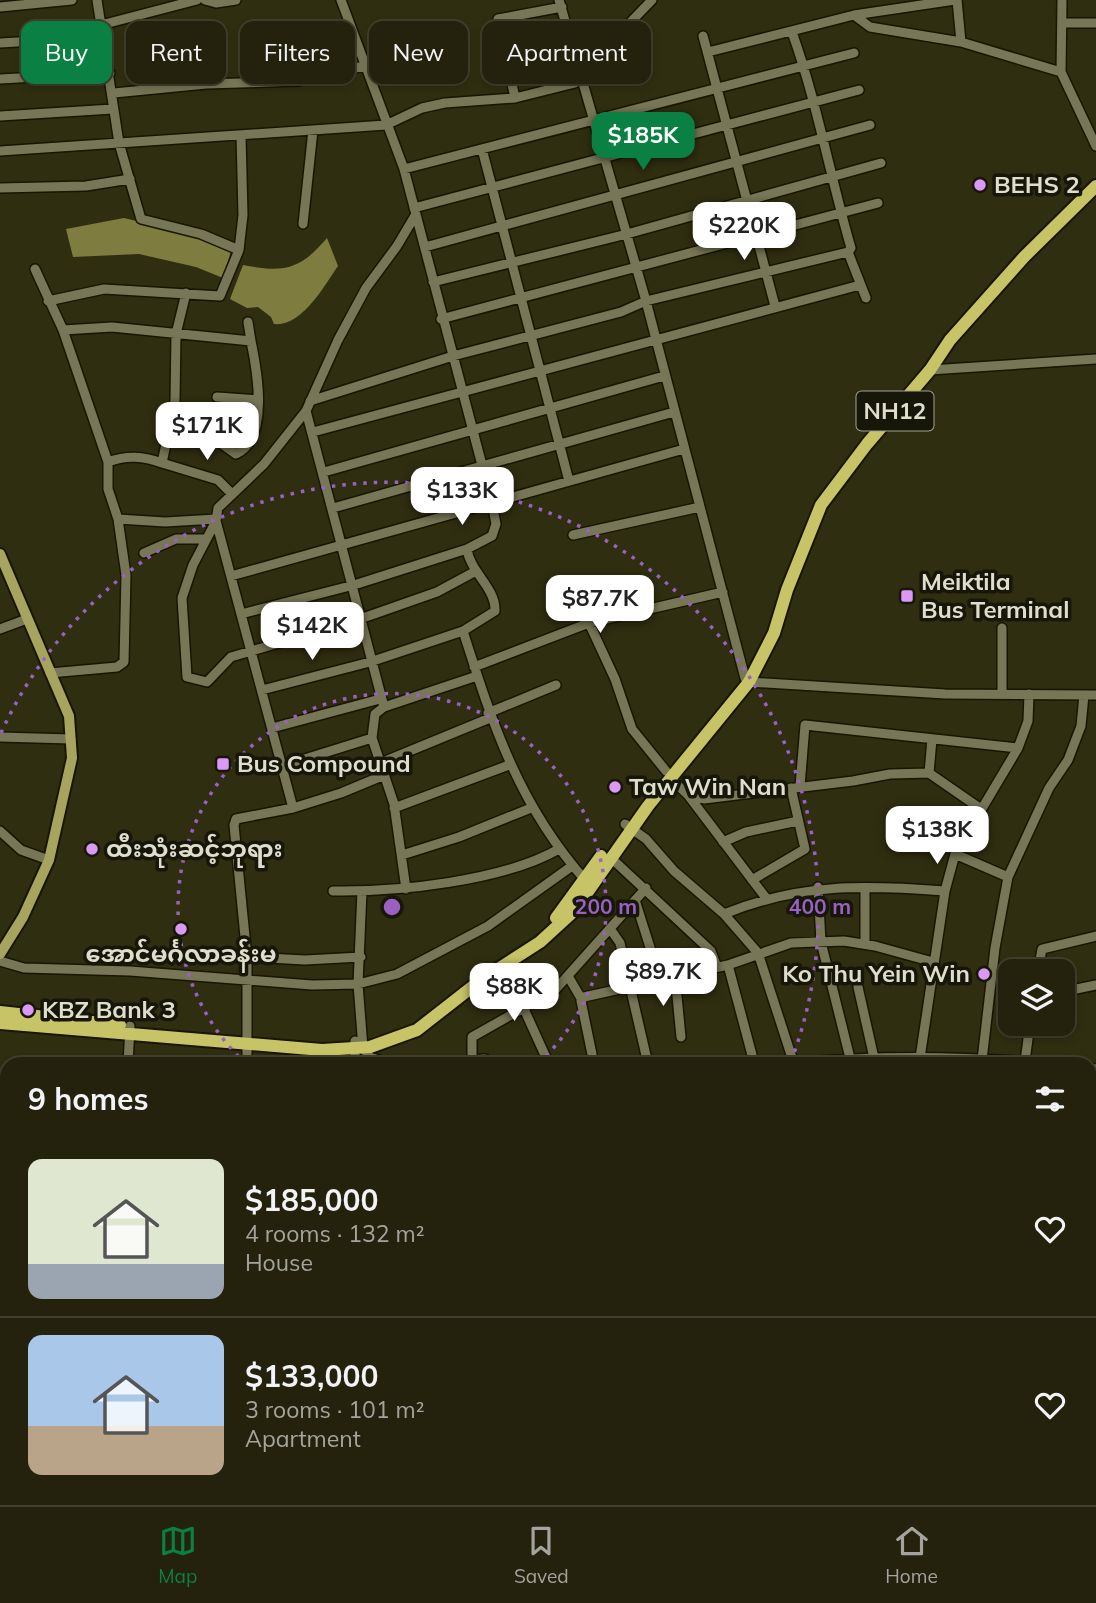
<!DOCTYPE html>
<meta charset="utf-8">
<style>
:root{--surface:#24220c;--page:#2c2a15;--text:#f1f3f6;--muted:#a3a49d;--line:#413f2d;--accent:#0b8043}
body{margin:0;font-family:Mulish,"Noto Sans Myanmar",sans-serif;background:var(--page);color:var(--text);height:100vh;display:flex;flex-direction:column;font-size:26px;white-space:nowrap}
*{box-sizing:border-box;margin:0}
p{font-size:23px;color:var(--muted)}
.icon{flex:none;width:38px;height:38px;fill:none;stroke:currentColor;stroke-width:2;stroke-linecap:round;stroke-linejoin:round}
.map{position:relative;flex:1;overflow:hidden}
.details{position:absolute;left:0px;top:1057px;width:1097px;height:448px;display:flex;flex-direction:column;background:var(--surface);border-radius:21px 21px 0 0;box-shadow:0 4px 10px #0003,0 0 0 2px var(--line)}
.details>*{flex:none}
.banner{position:absolute;left:21px;top:21px;width:700px;height:63px;display:flex;gap:14px}
.controls{position:absolute;left:998px;top:959px;display:grid;gap:14px}
.controls a{display:grid;place-items:center;width:77px;height:77px;border-radius:14px;background:var(--surface);box-shadow:0 4px 10px #0003,0 0 0 2px var(--line);font-size:35px}
.price{position:absolute;translate:-50% -60px;padding:0 16px;border-radius:14px;background:#fff;color:#222;font-size:23px;line-height:46px;filter:drop-shadow(0 2px 4px #0008)}
.price::after{content:'';position:absolute;left:50%;top:42px;width:21px;height:16px;margin-left:-10px;background:inherit;clip-path:polygon(0 0,100% 0,50% 100%)}
.price.on{background:var(--accent);color:#fff}
ul{padding:0;list-style:none}
li{display:flex;align-items:center;gap:21px;height:175px;padding:0 28px}
li+li{border-top:2px solid var(--line)}
li span{display:grid;place-items:center;flex:none;width:196px;height:140px;border-radius:14px;color:#555}
li>.icon{margin-inline-start:auto}
span .icon{width:84px;height:84px;fill:#fffc;stroke-width:1}
li b{font-size:30px}
h2{display:flex;justify-content:space-between;align-items:center;height:84px;padding:0 28px;font-size:30px}
.pill{padding:0 24px;border-radius:14px;background:var(--surface);box-shadow:0 4px 10px #0003,0 0 0 2px var(--line);font-size:24px;line-height:63px}
.pill.on{background:var(--accent);color:#fff}
.tabs{display:flex;justify-content:space-around;align-items:center;height:98px;border-top:2px solid var(--line);background:var(--surface);font-size:19px;color:var(--muted)}
.tabs a{display:grid;justify-items:center;gap:4px}
.tabs .on{color:var(--accent)}
.map>svg:first-child{display:block}
.water{fill:#7f7c40}
.lines{fill:none;stroke-linecap:round;stroke-linejoin:round}
.stream{stroke:#7f7c40;stroke-width:2}
.minor-casing{stroke:#181600;stroke-width:12}
.major-casing{stroke:#181600;stroke-width:14}
.highway-casing{stroke:#181600;stroke-width:16}
.minor{stroke:#777656;stroke-width:9}
.major{stroke:#a7a460;stroke-width:10}
.highway{stroke:#c7c367;stroke-width:12}
.rail-casing{stroke:#a9a792;stroke-width:4.5}
.rail{stroke:#161609;stroke-width:2;stroke-dasharray:5;stroke-linecap:butt}
.ring{fill:none;stroke:#9961c3;stroke-width:3.5;stroke-dasharray:3.5 7}
.poi-dot{fill:#db99f5;stroke:#161609;stroke-width:2.5}
.labels{text-anchor:middle;stroke-width:7;stroke-linejoin:round;paint-order:stroke}
.shield{fill:#161609;stroke:#a3a292;stroke-width:2}
.shield-label{font-size:23px;font-weight:bold;fill:#dfdecd}
.poi-label{font-size:24px;font-weight:bold;fill:#dfdecd;stroke:#161609;text-anchor:start}
.centre{fill:#9961c3;stroke:#161609;stroke-width:3.5}
.ring-label{font-size:21px;text-anchor:middle;font-weight:bold;fill:#9961c3;stroke:#161609;stroke-width:7;stroke-linejoin:round;paint-order:stroke}
</style>
<div class="map">
<svg width="1096" height="1505" viewBox="0 0 1096 1505">
<rect width="100%" height="100%" fill="#302e10"/>
<path class="water" d="M 124,218 L 202,237 L 231,251 L 223,278 L 196,267 L 139,254 L 73,257 L 66,229 Z
M 327,238 L 338,266 C 324,286 302,327 274,324 L 271,317 L 258,307 L 247,308 L 230,299 L 243,265 C 284,273 300,270 327,238 Z"/>
<g class="lines">
<path class="stream" d="M 1090,1258 L 1094,1269
M 1090,1311 L 1096,1307
M 274,1505 L 288,1498
M 900,1505 L 903,1498"/>
<g class="minor-casing">
<path id="minor" d="M 205,0 L 216,3 L 236,0
M 341,0 L 404,169 L 492,503 L 496,524 L 492,536 L 467,549 C 470,572 496,588 495,611 L 463,631 C 493,725 519,806 586,881
M 559,0 L 646,301 L 745,678 L 749,682 L 945,694 L 1096,695
M 957,0 L 961,42
M 0,7 L 72,0
M 854,15 L 870,27 L 961,42 L 1061,72 L 1096,146
M 1064,23 L 1096,23
M 101,25 L 197,0
M 792,32 C 817,102 830,176 851,248 L 848,252 L 866,298
M 703,36 L 775,306
M 0,43 L 103,37
M 708,52 L 854,15 L 955,0
M 1061,72 L 1062,0
M 0,79 L 110,73
M 114,93 L 206,84 L 299,81 L 364,66
M 515,98 L 498,19 L 562,7
M 0,116 L 113,109
M 482,149 L 569,481
M 0,151 L 386,125 L 422,108 L 445,103 L 515,98 L 575,83 L 581,67 L 598,56 L 652,0
M 404,169 L 854,53
M 0,188 L 86,186 L 130,179
M 414,208 L 859,90
M 303,224 L 313,130
M 425,247 L 870,125
M 239,250 L 243,215 L 241,136
M 35,269 L 63,330 L 108,462 L 108,489 L 118,519 L 126,575 L 124,662 L 117,667 L 50,673
M 433,282 L 627,234 L 881,163
M 48,301 L 104,289 L 220,296 L 239,250 L 201,234 L 141,219 L 119,143 L 97,0
M 441,319 L 878,203
M 248,322 L 251,341
M 63,330 L 112,327 L 251,341 C 257,370 270,438 236,454 L 212,437
M 930,370 L 1096,359
M 217,397 L 258,400
M 310,401 L 453,356 L 621,312 L 646,301 L 848,252
M 306,411 L 384,707 L 375,714 L 372,738 L 394,804 L 406,889
M 313,432 L 860,285
M 108,462 C 127,455 143,456 162,463 L 175,401 L 176,334 L 186,293
M 162,463 L 218,480 L 232,494
M 324,472 L 664,376
M 333,508 L 674,412
M 118,519 L 165,522 L 216,519
M 216,521 L 193,565 L 182,598 L 187,677 L 207,682 L 231,657 L 360,619 L 437,592 L 476,571
M 573,535 L 700,507
M 144,553 L 176,539 L 206,539
M 231,576 L 684,449
M 241,614 L 354,585 L 467,549
M 589,623 L 615,679 L 632,729 L 666,771
M 1002,628 L 1002,694
M 0,629 L 27,619
M 474,667 L 589,623 L 723,592
M 262,690 L 370,662 L 463,631
M 384,707 L 477,676
M 488,713 L 556,685
M 272,728 L 380,699
M 0,737 L 71,739
M 378,764 L 490,718
M 282,766 L 372,738
M 929,773 L 932,739
M 670,778 L 688,795 L 704,799 L 853,781 L 890,774 L 929,773 L 981,809
M 800,786 L 805,725 L 1018,748
M 688,795 L 766,898
M 293,808 L 216,521 L 218,508 L 264,464 L 306,411 L 338,340 L 366,288 L 397,246 L 416,214
M 394,808 L 509,765
M 625,824 L 646,839 L 674,871 L 724,914 L 758,953 L 794,1064
M 0,831 L 21,850 L 49,860
M 723,842 L 746,832 L 798,821
M 955,854 L 1008,877
M 402,855 L 459,837 L 531,808
M 610,857 L 711,951 L 717,967
M 752,880 L 805,849 L 791,788
M 818,887 L 821,942 L 850,1058
M 333,891 C 398,892 503,881 559,849
M 362,891 L 358,984 L 363,1048 L 370,1057 L 389,1064
M 635,900 L 660,979
M 724,914 C 800,883 865,885 945,891
M 611,930 L 620,943 L 648,1064
M 865,944 L 865,888
M 247,957 L 305,960 L 361,957
M 0,961 L 24,968 L 130,971 L 312,985 L 358,984 L 397,974 L 488,926 L 572,866
M 728,965 L 752,1055
M 498,971 L 524,1009 L 549,1064
M 1038,971 L 1042,949 L 1096,936
M 568,976 L 582,1000
M 675,976 L 681,1037
M 858,987 L 874,1058
M 1062,992 L 1096,985
M 355,1041 L 355,1064
M 920,1058 L 945,891 L 955,854 L 1018,748 L 1028,721 L 1029,694
M 472,1060 L 472,1037 L 555,990 L 646,888
M 982,1060 L 995,948 L 1008,877 L 1049,788 L 1068,760 L 1081,726 L 1084,695
M 1025,1061 L 1030,1024
M 793,1063 C 879,1055 967,1056 1053,1064
M 128,1064 L 130,1026
M 247,1064 L 247,957 L 234,825 L 236,819 L 293,808 L 341,793 L 382,776
M 401,1064 L 485,1059 L 492,1064
M 594,1064 L 581,1001 L 584,997 L 728,965 L 791,943 L 844,941 L 875,946 L 933,962
M 1090,1068 L 1096,1069
M 0,1075 L 7,1076
M 0,1131 L 7,1133
M 1090,1272 L 1096,1271
M 0,1357 L 7,1335
M 0,1456 L 7,1455
M 252,1498 L 255,1505
M 588,1498 L 588,1505
M 617,1498 L 618,1505
M 645,1498 L 646,1505
M 660,1498 L 668,1505
M 730,1498 L 744,1505
M 980,1498 L 993,1503
M 181,1505 L 204,1498
M 351,1505 L 359,1498
M 432,1505 L 440,1498
M 447,1505 L 448,1498
M 776,1505 L 779,1498
M 840,1505 L 844,1498"/>
</g>
<g class="major-casing">
<path id="major" d="M 0,554 L 69,716 L 72,758 L 49,860 L 23,917 L 0,954"/>
</g>
<g class="highway-casing">
<path id="highway" d="M 556,918 L 601,856
M 0,1012 L 120,1025
M 0,1023 L 322,1050 L 370,1047 L 417,1030 L 481,980 L 540,942 L 575,910 L 648,806 L 749,682 L 774,633 L 787,590 L 821,505 L 867,444 L 930,370 L 950,340 L 1024,257 L 1096,186"/>
</g>
<use href="#minor" class="minor"/>
<use href="#major" class="major"/>
<use href="#highway" class="highway"/>
<g class="rail-casing">
<path id="rail" d="M 1090,1101 L 1096,1101
M 77,1505 L 99,1498
M 108,1505 L 126,1498"/>
</g>
<use href="#rail" class="rail"/>
</g>
<g class="ring">
<path d="M246 1064A214 214 0 1 1 538 1064"/>
<path d="M1 733A428 428 0 0 1 790 1064"/>
</g>
<g class="poi-dot">
<circle cx="980" cy="185" r="7"/>
<rect x="900" y="589" width="14" height="14" rx="3.5"/>
<rect x="216" y="757" width="14" height="14" rx="3.5"/>
<circle cx="615" cy="787" r="7"/>
<circle cx="92" cy="849" r="7"/>
<circle cx="181" cy="929" r="7"/>
<circle cx="984" cy="974" r="7"/>
<circle cx="28" cy="1010" r="7"/>
</g>
<g class="labels">
<rect class="shield" x="856.5" y="391.5" width="77" height="39" rx="5"/>
<g class="shield-label">
<text x="895" y="419">NH12</text>
</g>
<g class="poi-label">
<text x="994" y="193">BEHS 2</text>
<text x="921" y="590">Meiktila<tspan x="921" dy="28">Bus Terminal</tspan></text>
<text x="237" y="772">Bus Compound</text>
<text x="629" y="795">Taw Win Nan</text>
<text x="106" y="857">ထီးသုံးဆင့်ဘုရား</text>
<text x="181" y="962" text-anchor="middle">အောင်မင်္ဂလာခန်းမ</text>
<text x="970" y="982" text-anchor="end">Ko Thu Yein Win</text>
<text x="42" y="1018">KBZ Bank 3</text>
</g>
</g>
<circle cx="392" cy="907" r="10" class="centre"/>
<g class="ring-label">
<text x="606" y="914">200 m</text>
<text x="820" y="914">400 m</text>
</g>
</svg>
<div class="controls">
<a><svg class="icon" aria-label="layers" viewBox="0 0 24 24"><path d="M12 4l9 5-9 5-9-5zM3 14l9 5 9-5"/></svg></a>
</div>
<b class="price on" style="left:643px;top:172px">$185K</b>
<b class="price" style="left:744px;top:262px">$220K</b>
<b class="price" style="left:207px;top:462px">$171K</b>
<b class="price" style="left:462px;top:527px">$133K</b>
<b class="price" style="left:600px;top:635px">$87.7K</b>
<b class="price" style="left:312px;top:662px">$142K</b>
<b class="price" style="left:937px;top:866px">$138K</b>
<b class="price" style="left:663px;top:1008px">$89.7K</b>
<b class="price" style="left:514px;top:1023px">$88K</b>
<div class="banner">
<a class="pill on">Buy</a>
<a class="pill">Rent</a>
<a class="pill">Filters</a>
<a class="pill">New</a>
<a class="pill">Apartment</a>
</div>
<section class="details">
<h2>9 homes<svg class="icon" aria-label="filters" viewBox="0 0 24 24"><path d="M4 7h16M4 17h16"/><circle cx="9" cy="7" r="2"/><circle cx="15" cy="17" r="2"/></svg></h2>
<ul>
<li><span style="background:linear-gradient(#dfe7d0 75%,#9aa5b1 0)"><svg class="icon" aria-label="home" viewBox="0 0 24 24"><path d="M3 11l9-7 9 7M6 9v11h12V9"/></svg></span><div><b>$185,000</b><p>4 rooms · 132 m²</p><p>House</p></div><svg class="icon" aria-label="heart" viewBox="0 0 24 24"><path d="M12 20l-8-8c-3-5 5-10 8-4 3-6 11-1 8 4z"/></svg></li>
<li><span style="background:linear-gradient(#a9c7e8 65%,#b9a48a 0)"><svg class="icon" aria-label="home" viewBox="0 0 24 24"><path d="M3 11l9-7 9 7M6 9v11h12V9"/></svg></span><div><b>$133,000</b><p>3 rooms · 101 m²</p><p>Apartment</p></div><svg class="icon" aria-label="heart" viewBox="0 0 24 24"><path d="M12 20l-8-8c-3-5 5-10 8-4 3-6 11-1 8 4z"/></svg></li>
</ul>
</section>
</div>
<nav class="tabs">
<a class="on"><svg class="icon" aria-label="map" viewBox="0 0 24 24"><path d="M3 6l6-2 6 2 6-2v14l-6 2-6-2-6 2zM9 4v14M15 6v14"/></svg>Map</a>
<a><svg class="icon" aria-label="saved" viewBox="0 0 24 24"><path d="M7 4h10v16l-5-4-5 4z"/></svg>Saved</a>
<a><svg class="icon" aria-label="home" viewBox="0 0 24 24"><path d="M3 11l9-7 9 7M6 9v11h12V9"/></svg>Home</a>
</nav>
